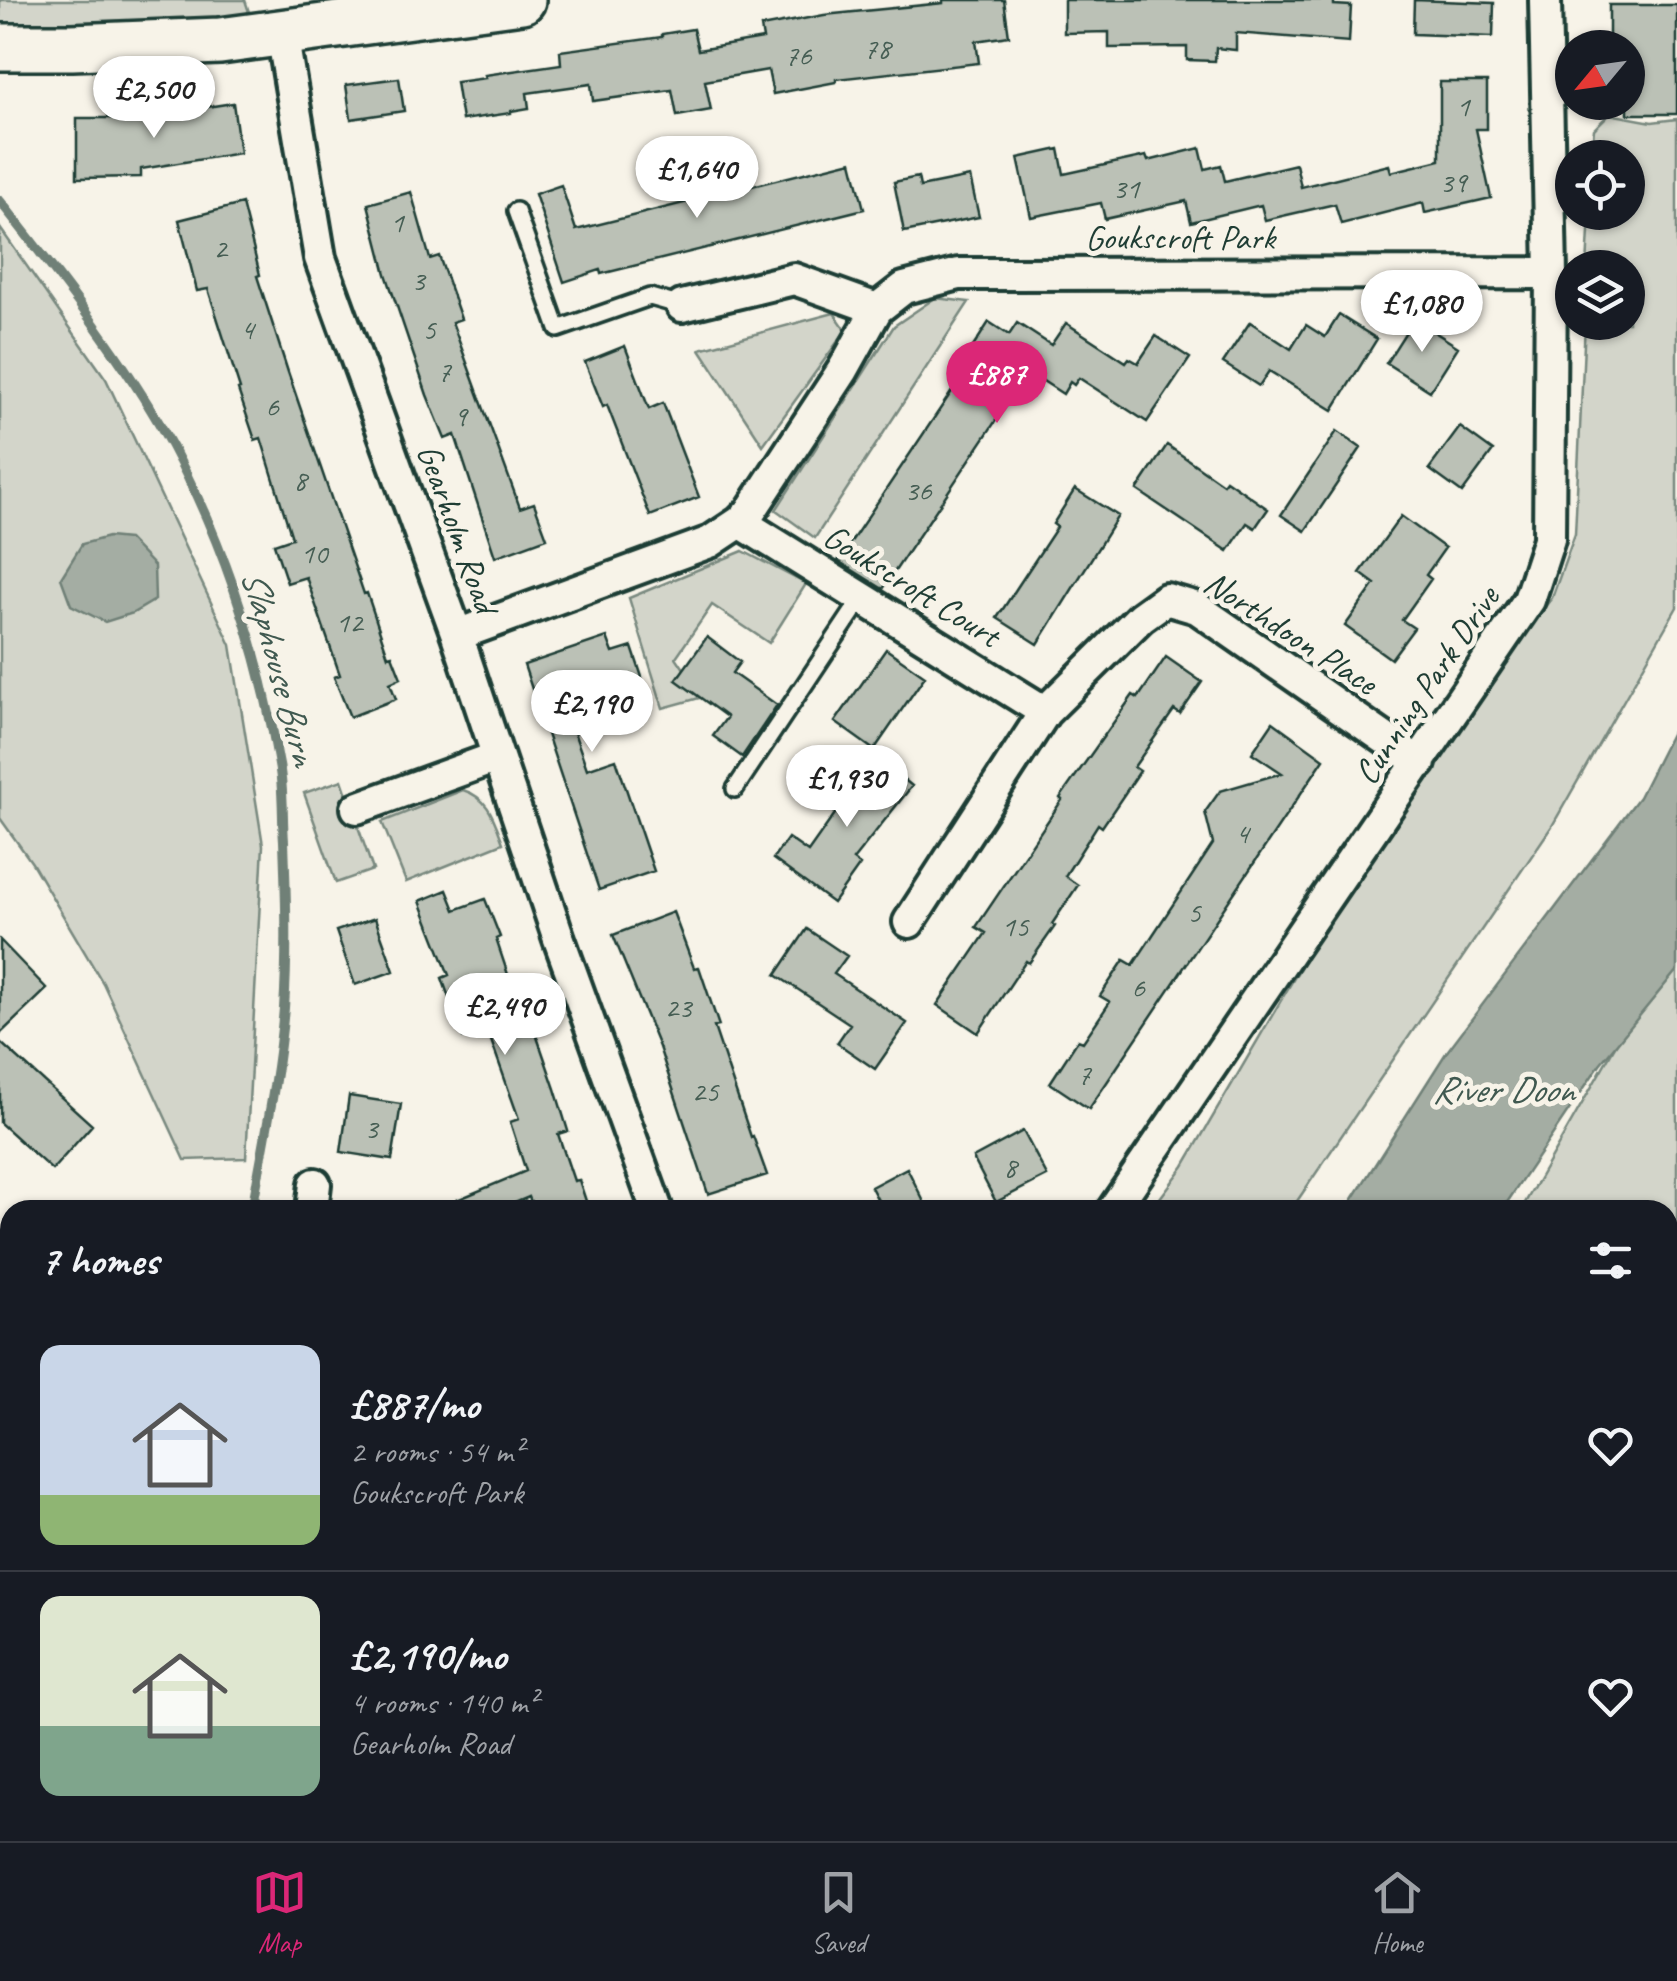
<!DOCTYPE html>
<meta charset="utf-8">
<style>
:root{--surface:#171b24;--page:#242831;--text:#f1f3f6;--muted:#9ea1a6;--line:#363941;--accent:#db2777}
body{margin:0;font-family:Caveat,sans-serif;background:var(--page);color:var(--text);height:100vh;display:flex;flex-direction:column;font-size:38px;white-space:nowrap}
*{box-sizing:border-box;margin:0}
p{font-size:32px;color:var(--muted)}
.icon{flex:none;width:55px;height:55px;fill:none;stroke:currentColor;stroke-width:2;stroke-linecap:round;stroke-linejoin:round}
.map{position:relative;flex:1;overflow:hidden}
.sheet{position:absolute;left:0px;top:1200px;width:1678px;height:642px;display:flex;flex-direction:column;background:var(--surface);border-radius:30px 30px 0 0;box-shadow:0 2px 8px #0004}
.sheet>*{flex:none}
.needle{width:65px;rotate:241deg}
.tools{position:absolute;left:1555px;top:30px;display:grid;gap:20px}
.tools a{display:grid;place-items:center;width:90px;height:90px;border-radius:50%;background:var(--surface);box-shadow:0 2px 8px #0004;font-size:50px}
.price{position:absolute;translate:-50% -85px;padding:0 22px;border-radius:35px;background:#fff;color:#222;font-size:32px;line-height:65px;filter:drop-shadow(0 2px 5px #0008)}
.price::after{content:'';position:absolute;left:50%;top:60px;width:30px;height:22px;margin-left:-15px;background:inherit;clip-path:polygon(0 0,100% 0,50% 100%)}
.price.on{background:var(--accent);color:#fff}
ul{padding:0;list-style:none}
li{display:flex;align-items:center;gap:30px;height:250px;padding:0 40px}
li+li{border-top:2px solid var(--line)}
li span{display:grid;place-items:center;flex:none;width:280px;height:200px;border-radius:20px;color:#555}
li>.icon{margin-inline-start:auto}
span .icon{width:120px;height:120px;fill:#fffc;stroke-width:1}
li b{font-size:42px}
h2{display:flex;justify-content:space-between;align-items:center;height:120px;padding:0 40px;font-size:42px}
.dock{display:flex;justify-content:space-around;align-items:center;height:140px;border-top:2px solid var(--line);background:var(--surface);font-size:28px;color:var(--muted)}
.dock a{display:grid;justify-items:center;gap:5px}
.dock .on{color:var(--accent)}
.map>svg:first-child{display:block}
.green{fill:#d3d5ca;stroke:#79897f;stroke-width:2.5}
.water{fill:#a4ada3;stroke:#6f8077;stroke-width:2.5}
.lines{fill:none;stroke-linecap:round;stroke-linejoin:round}
.stream{stroke:#6f8077;stroke-width:10}
.building{fill:#bbc1b6;stroke:#1f3d34;stroke-width:2.5}
.lane-casing{stroke:#1f3d34;stroke-width:22}
.street-casing{stroke:#1f3d34;stroke-width:38}
.primary-casing{stroke:#1f3d34;stroke-width:52}
.lane{stroke:#f7f3e8;stroke-width:15}
.street{stroke:#f7f3e8;stroke-width:30}
.primary{stroke:#f7f3e8;stroke-width:45}
.labels{text-anchor:middle;stroke-width:10;stroke-linejoin:round;paint-order:stroke}
.number-label{font-size:30px;fill:#465e54}
.street-label{font-size:35px;fill:#1f3d34;stroke:#f7f3e8}
.water-label{font-size:38px;font-style:italic;fill:#405950;stroke:#f7f3e8}
</style>
<div class="map">
<svg width="1677" height="1841" viewBox="0 0 1677 1841">
<rect width="100%" height="100%" fill="#f7f3e8"/>
<filter id="ink" filterUnits="userSpaceOnUse"><feTurbulence type="fractalNoise" baseFrequency=".01" numOctaves="2"/><feDisplacementMap in="SourceGraphic" scale="20" xChannelSelector="R" yChannelSelector="G"/><feConvolveMatrix kernelMatrix="1 2 1 2 8 2 1 2 1" color-interpolation-filters="sRGB"/></filter>
<g filter="url(#ink)">
<path class="green" d="M 0,0 L 245,0 L 250,15 L 27,36 L 0,29 Z
M 1609,114 L 1652,122 L 1677,119 L 1677,607 L 1552,826 L 1291,1210 L 1151,1210 L 1184,1166 L 1420,763 L 1552,598 L 1575,534 L 1585,323 L 1628,322 L 1628,268 L 1587,267 L 1590,213 L 1628,212 L 1628,158 L 1591,157 L 1594,129 Z
M 0,228 L 106,379 L 231,645 L 263,845 L 246,1158 L 185,1160 L 103,983 L 32,863 L 0,818 Z
M 935,298 L 969,302 L 815,538 L 776,510 L 894,326 Z
M 834,313 L 846,330 L 763,445 L 700,349 Z
M 743,551 L 806,584 L 769,643 L 712,605 L 676,657 L 703,697 L 663,708 L 629,598 Z
M 342,780 L 373,870 L 336,883 L 304,793 Z
M 463,790 C 489,798 494,819 503,843 L 406,882 L 382,822 Z
M 1677,938 L 1677,1514 L 1668,1527 L 1668,1210 L 1521,1210 Z
M 225,1832 L 856,1832 L 856,1833 L 854,1841 L 223,1841 Z
M 879,1832 L 970,1833 L 976,1839 L 975,1841 L 877,1841 Z
M 1164,1833 L 1302,1833 L 1292,1841 L 1159,1841 Z"/>
<path class="water" d="M 108,537 L 128,539 L 154,566 L 155,600 L 133,613 L 105,622 L 71,605 L 61,578 L 82,544 Z
M 1677,722 L 1677,970 L 1600,1064 L 1502,1210 L 1346,1210 L 1446,1053 L 1639,797 Z
M 989,1832 L 1207,1832 L 1207,1833 L 1200,1841 L 984,1841 Z"/>
<g class="lines">
<path class="stream" d="M 0,201 C 56,272 113,345 159,423 C 219,527 259,647 279,765 C 284,790 282,816 284,841 C 286,896 288,952 284,1008 C 278,1076 264,1143 252,1210
M 182,1841 L 183,1832"/>
</g>
<path class="building" d="M 943,0 L 1004,0 L 1009,36 L 976,41 L 979,63 L 836,79 L 836,82 L 773,94 L 768,70 L 705,81 L 711,110 L 677,116 L 672,90 L 593,101 L 591,84 L 527,93 L 529,108 L 511,111 L 511,113 L 462,120 L 456,82 L 486,78 L 485,75 L 561,64 L 560,51 L 662,37 L 662,34 L 693,29 L 698,50 L 763,39 L 761,27 L 824,15 L 943,3 Z
M 1064,0 L 1334,0 L 1334,5 L 1351,6 L 1349,42 L 1236,33 L 1236,50 L 1216,48 L 1215,61 L 1187,60 L 1187,47 L 1109,48 L 1109,32 L 1064,33 Z
M 1414,0 L 1494,3 L 1493,37 L 1413,34 Z
M 1609,5 L 1677,5 L 1677,114 L 1628,114 L 1628,48 L 1609,48 Z
M 399,78 L 404,111 L 351,119 L 346,85 Z
M 1440,82 L 1487,82 L 1487,129 L 1476,129 L 1491,198 L 1425,213 L 1423,203 L 1341,224 L 1335,204 L 1265,220 L 1261,205 L 1191,222 L 1186,201 L 1105,219 L 1101,203 L 1031,217 L 1018,158 L 1059,149 L 1064,174 L 1146,156 L 1148,161 L 1200,148 L 1205,169 L 1221,165 L 1225,181 L 1296,164 L 1301,187 L 1389,165 L 1391,172 L 1440,160 Z
M 233,103 L 240,153 L 141,169 L 141,177 L 77,178 L 77,118 L 135,118 Z
M 852,161 L 864,209 L 601,274 L 600,270 L 564,282 L 535,194 L 561,185 L 576,230 Z
M 918,177 L 920,187 L 970,177 L 979,217 L 904,232 L 894,182 Z
M 411,192 L 430,259 L 439,256 L 461,319 L 452,322 L 520,508 L 534,503 L 547,538 L 495,557 L 455,435 L 445,439 L 427,395 L 386,274 L 368,204 Z
M 242,204 L 260,275 L 257,276 L 288,372 L 364,594 L 367,593 L 388,656 L 392,655 L 401,678 L 390,683 L 396,699 L 350,717 L 334,677 L 340,675 L 306,577 L 287,583 L 274,544 L 292,538 L 261,438 L 255,440 L 238,390 L 240,389 L 208,289 L 197,291 L 179,220 Z
M 1339,315 L 1377,339 L 1333,410 L 1269,371 L 1259,386 L 1223,363 L 1250,322 L 1291,349 L 1306,325 L 1325,337 Z
M 1414,319 L 1458,347 L 1430,391 L 1386,363 Z
M 989,322 L 1009,335 L 1017,323 L 1051,345 L 1066,323 L 1126,362 L 1129,358 L 1138,363 L 1156,336 L 1190,358 L 1147,422 L 1079,378 L 1074,385 L 1070,382 L 1063,394 L 1032,374 L 1025,385 L 1021,383 L 883,589 L 838,561 L 977,354 L 971,350 Z
M 625,346 L 649,409 L 663,403 L 699,497 L 650,516 L 607,405 L 603,407 L 585,362 Z
M 1460,427 L 1493,451 L 1462,493 L 1429,469 Z
M 1337,431 L 1361,448 L 1305,531 L 1281,515 Z
M 1167,445 L 1223,484 L 1226,480 L 1268,509 L 1255,528 L 1247,523 L 1228,551 L 1137,490 Z
M 1075,489 L 1118,516 L 1038,644 L 997,618 L 1057,527 L 1053,524 Z
M 1401,516 L 1445,548 L 1426,575 L 1431,579 L 1402,620 L 1414,628 L 1391,659 L 1345,626 L 1375,584 L 1360,573 Z
M 607,637 L 613,653 L 632,647 L 642,677 L 621,684 L 625,696 L 568,715 L 587,769 L 616,759 L 654,871 L 599,890 L 524,665 Z
M 707,637 L 740,662 L 732,673 L 777,705 L 742,757 L 713,736 L 727,717 L 676,680 Z
M 886,649 L 925,676 L 874,750 L 835,722 Z
M 1166,657 L 1202,682 L 1180,714 L 1174,710 L 1134,767 L 1140,771 L 1102,827 L 1098,824 L 1065,876 L 1078,885 L 1052,924 L 1055,926 L 1029,963 L 1026,961 L 978,1033 L 937,1005 L 986,933 L 976,927 L 1062,800 L 1060,798 L 1133,695 L 1138,698 Z
M 1273,722 L 1324,759 L 1089,1109 L 1050,1083 L 1078,1040 L 1083,1042 L 1110,1002 L 1100,996 L 1124,960 L 1133,965 L 1213,844 L 1205,812 L 1220,791 L 1282,773 L 1252,753 Z
M 873,754 L 912,786 L 853,860 L 860,865 L 833,903 L 773,859 L 788,838 L 808,852 L 844,801 L 839,797 Z
M 447,890 L 455,910 L 485,899 L 500,937 L 496,939 L 528,1034 L 535,1031 L 555,1089 L 568,1131 L 558,1134 L 574,1181 L 579,1180 L 589,1210 L 534,1210 L 529,1197 L 498,1210 L 433,1210 L 526,1171 L 510,1122 L 519,1119 L 487,1029 L 463,1037 L 442,978 L 449,975 L 420,901 Z
M 673,912 L 694,968 L 699,967 L 719,1026 L 714,1027 L 751,1137 L 753,1136 L 767,1175 L 708,1194 L 659,1047 L 613,935 Z
M 375,918 L 394,971 L 355,985 L 336,931 Z
M 807,929 L 847,956 L 834,974 L 907,1023 L 875,1069 L 837,1043 L 850,1024 L 776,975 Z
M 0,940 L 47,989 L 0,1034 Z
M 0,1042 L 92,1125 L 52,1170 L 0,1123 Z
M 349,1096 L 401,1104 L 392,1160 L 341,1152 Z
M 1023,1131 L 1047,1176 L 996,1202 L 973,1158 Z
M 907,1168 L 928,1210 L 883,1210 L 871,1187 Z"/>
<g class="lines">
<g class="lane-casing">
<path id="lane" d="M 516,211 L 558,329 L 650,297 L 682,306
M 735,789 L 862,598"/>
</g>
<g class="street-casing">
<path id="street" d="M 282,33 L 320,258 L 457,635 L 559,939 L 657,1210
M 682,306 L 794,279 L 877,309
M 740,522 L 1045,712
M 457,635 L 710,542 L 740,522 L 750,512 L 843,370 L 877,309 L 904,288 L 959,274 L 1551,273
M 357,808 L 497,757
M 909,922 L 1045,712 L 1141,617 L 1166,599 L 1197,608 L 1420,763
M 312,1210 L 315,1184
M 1113,1210 L 1529,600 L 1549,539 L 1551,273 L 1545,0
M 0,1291 L 10,1305
M 1668,1549 L 1677,1539
M 1373,1841 L 1382,1832"/>
</g>
<g class="primary-casing">
<path id="primary" d="M 0,47 L 72,47 L 220,41 L 522,0"/>
</g>
<use href="#lane" class="lane"/>
<use href="#street" class="street"/>
<use href="#primary" class="primary"/>
</g>
</g>
<g class="labels">
<g class="number-label">
<text x="877" y="58">78</text>
<text x="798" y="65">76</text>
<text x="1463" y="116">1</text>
<text x="1453" y="192">39</text>
<text x="1126" y="198">31</text>
<text x="397" y="232">1</text>
<text x="220" y="258">2</text>
<text x="418" y="290">3</text>
<text x="247" y="339">4</text>
<text x="429" y="339">5</text>
<text x="444" y="381">7</text>
<text x="272" y="416">6</text>
<text x="460" y="426">9</text>
<text x="300" y="490">8</text>
<text x="918" y="500">36</text>
<text x="314" y="563">10</text>
<text x="349" y="632">12</text>
<text x="1242" y="843">4</text>
<text x="1194" y="922">5</text>
<text x="1015" y="936">15</text>
<text x="1138" y="997">6</text>
<text x="678" y="1017">23</text>
<text x="1084" y="1084">7</text>
<text x="705" y="1101">25</text>
<text x="371" y="1138">3</text>
<text x="1010" y="1177">8</text>
</g>
<g class="street-label">
<text x="1180" y="249">Goukscroft Park</text>
<text transform="translate(458 528) rotate(70)" y="12">Gearholm Road</text>
<text transform="translate(912 585) rotate(32)" y="12">Goukscroft Court</text>
<text transform="translate(1291 632) rotate(33)" y="12">Northdoon Place</text>
<text transform="translate(1426 685) rotate(-56)" y="12">Cunning Park Drive</text>
</g>
<g class="water-label">
<text transform="translate(280 667) rotate(75)" y="13">Slaphouse Burn</text>
<text x="1503" y="1102">River Doon</text>
</g>
</g>
</svg>
<div class="tools">
<a><svg class="needle" viewBox="-14 -14 28 28"><path d="M0-13l5 13h-10z" fill="#e53935"/><path d="M0 13l5-13h-10z" fill="#9ea1a6"/></svg></a>
<a><svg class="icon" aria-label="locate" viewBox="0 0 24 24"><circle cx="12" cy="12" r="6"/><path d="M12 2v4M12 18v4M2 12h4M18 12h4"/></svg></a>
<a><svg class="icon" aria-label="layers" viewBox="0 0 24 24"><path d="M12 4l9 5-9 5-9-5zM3 14l9 5 9-5"/></svg></a>
</div>
<b class="price" style="left:154px;top:141px">£2,500</b>
<b class="price" style="left:697px;top:221px">£1,640</b>
<b class="price" style="left:1422px;top:355px">£1,080</b>
<b class="price on" style="left:997px;top:426px">£887</b>
<b class="price" style="left:592px;top:755px">£2,190</b>
<b class="price" style="left:847px;top:830px">£1,930</b>
<b class="price" style="left:505px;top:1058px">£2,490</b>
<section class="sheet">
<h2>7 homes<svg class="icon" aria-label="filters" viewBox="0 0 24 24"><path d="M4 7h16M4 17h16"/><circle cx="9" cy="7" r="2"/><circle cx="15" cy="17" r="2"/></svg></h2>
<ul>
<li><span style="background:linear-gradient(#c9d6e8 75%,#8fb573 0)"><svg class="icon" aria-label="home" viewBox="0 0 24 24"><path d="M3 11l9-7 9 7M6 9v11h12V9"/></svg></span><div><b>£887/mo</b><p>2 rooms · 54 m²</p><p>Goukscroft Park</p></div><svg class="icon" aria-label="heart" viewBox="0 0 24 24"><path d="M12 20l-8-8c-3-5 5-10 8-4 3-6 11-1 8 4z"/></svg></li>
<li><span style="background:linear-gradient(#dfe7d0 65%,#7fa58c 0)"><svg class="icon" aria-label="home" viewBox="0 0 24 24"><path d="M3 11l9-7 9 7M6 9v11h12V9"/></svg></span><div><b>£2,190/mo</b><p>4 rooms · 140 m²</p><p>Gearholm Road</p></div><svg class="icon" aria-label="heart" viewBox="0 0 24 24"><path d="M12 20l-8-8c-3-5 5-10 8-4 3-6 11-1 8 4z"/></svg></li>
</ul>
</section>
</div>
<nav class="dock">
<a class="on"><svg class="icon" aria-label="map" viewBox="0 0 24 24"><path d="M3 6l6-2 6 2 6-2v14l-6 2-6-2-6 2zM9 4v14M15 6v14"/></svg>Map</a>
<a><svg class="icon" aria-label="saved" viewBox="0 0 24 24"><path d="M7 4h10v16l-5-4-5 4z"/></svg>Saved</a>
<a><svg class="icon" aria-label="home" viewBox="0 0 24 24"><path d="M3 11l9-7 9 7M6 9v11h12V9"/></svg>Home</a>
</nav>
